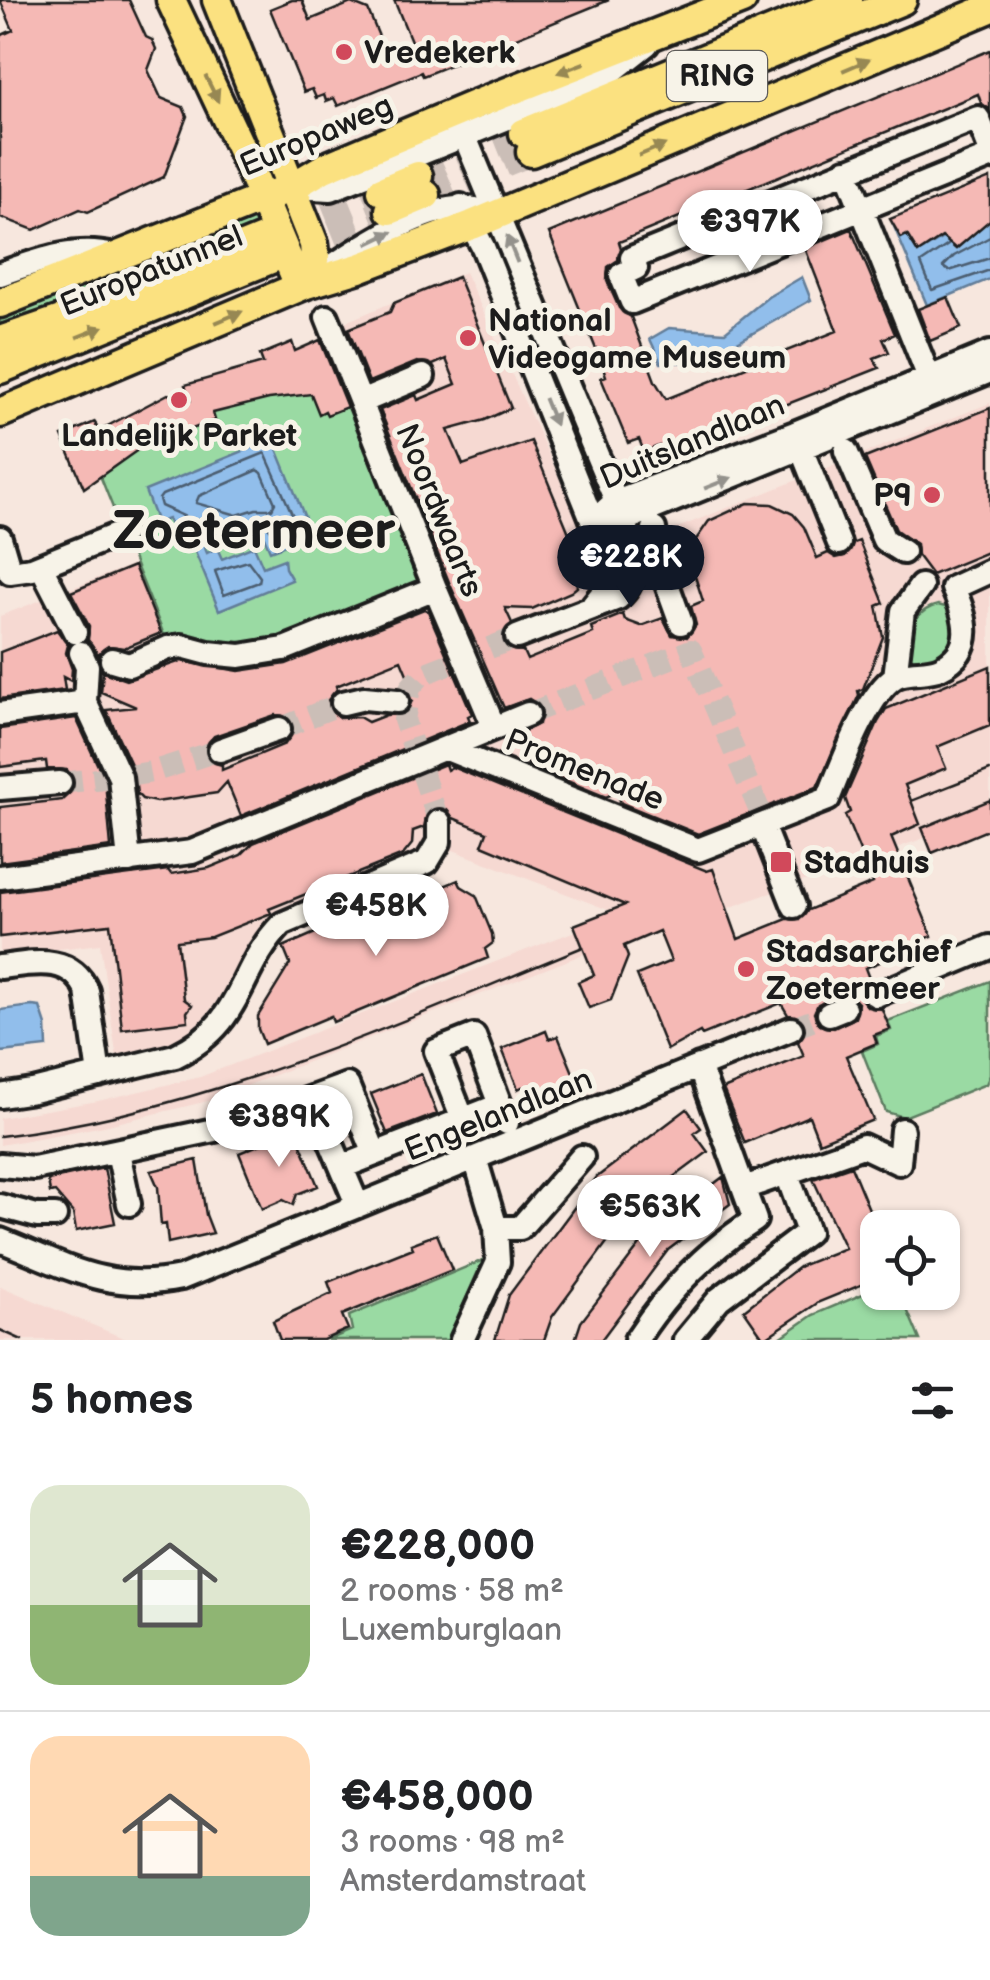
<!DOCTYPE html>
<meta charset="utf-8">
<style>
:root{--surface:#fff;--page:#f6f6f6;--text:#202124;--muted:#757577;--line:#e0e0e0;--accent:#111827}
body{margin:0;font-family:"Balsamiq Sans",sans-serif;background:var(--page);color:var(--text);height:100vh;display:flex;flex-direction:column;font-size:38px;white-space:nowrap}
*{box-sizing:border-box;margin:0}
p{font-size:32px;color:var(--muted)}
.icon{flex:none;width:55px;height:55px;fill:none;stroke:currentColor;stroke-width:2;stroke-linecap:round;stroke-linejoin:round}
.map{position:relative;height:1340px;overflow:hidden}
.side{display:flex;flex-direction:column;background:var(--surface);flex:1}
.side>*{flex:none}
.tools{position:absolute;left:860px;top:1210px;display:grid;gap:20px}
.tools a{display:grid;place-items:center;width:100px;height:100px;border-radius:20px;background:var(--surface);box-shadow:0 2px 8px #0004;font-size:50px}
.price{position:absolute;translate:-50% -85px;padding:0 22px;border-radius:35px;background:#fff;color:#222;font-size:32px;line-height:65px;filter:drop-shadow(0 2px 5px #0008)}
.price::after{content:'';position:absolute;left:50%;top:60px;width:30px;height:22px;margin-left:-15px;background:inherit;clip-path:polygon(0 0,100% 0,50% 100%)}
.price.selected{background:var(--accent);color:#fff}
ul{padding:0;list-style:none}
li{display:flex;align-items:center;gap:30px;height:250px;padding:0 30px}
li+li{border-top:2px solid var(--line)}
li span{display:grid;place-items:center;flex:none;width:280px;height:200px;border-radius:30px;color:#555}
li>.icon{margin-inline-start:auto}
span .icon{width:120px;height:120px;fill:#fffc;stroke-width:1}
li b{font-size:42px}
h2{display:flex;justify-content:space-between;align-items:center;height:120px;padding:0 30px;font-size:42px}
.map>svg:first-child{display:block}
.built{fill:#f6d9d2}
.green{fill:#9adaa3;stroke:#5b7b60;stroke-width:2.5}
.water{fill:#91beeb;stroke:#627d98;stroke-width:2.5}
.lines{fill:none;stroke-linecap:round;stroke-linejoin:round}
.shore{stroke:#4b5d6f;stroke-width:2.5}
.building{fill:#f5b9b5;stroke:#1c1c1c;stroke-width:2.5;fill-rule:evenodd}
.minor-tunnel{stroke:#cbbeb7;stroke-width:22;stroke-dasharray:22 11;stroke-linecap:butt}
.major-tunnel{stroke:#cbbeb7;stroke-width:28;stroke-dasharray:28 14;stroke-linecap:butt}
.minor-casing{stroke:#1c1c1c;stroke-width:30}
.major-casing{stroke:#1c1c1c;stroke-width:35}
.minor{stroke:#f7f3e8;stroke-width:22}
.major{stroke:#fbe180;stroke-width:28}
.tram{stroke:#1c1c1c;stroke-width:2.5}
.oneway{fill:#978853}
.oneway2{fill:#94928c}
.poi-dot{fill:#d1495b;stroke:#f7f3e8;stroke-width:4}
.labels{text-anchor:middle;stroke-width:10;stroke-linejoin:round;paint-order:stroke}
.shield{fill:#f7f3e8;stroke:#5e5c59;stroke-width:2.5}
.shield-label{font-size:30px;font-weight:bold;fill:#1c1c1c}
.poi-label{font-size:32px;font-weight:bold;fill:#1c1c1c;stroke:#f7f3e8;text-anchor:start}
.street-label{font-size:32px;fill:#1c1c1c;stroke:#f7f3e8}
.town-label{font-size:52px;font-weight:bold;fill:#1c1c1c;stroke:#f7f3e8}
</style>
<div class="map">
<svg width="990" height="1340" viewBox="0 0 990 1340">
<rect width="100%" height="100%" fill="#f7e7de"/>
<filter id="ink" filterUnits="userSpaceOnUse"><feTurbulence type="fractalNoise" baseFrequency=".01" numOctaves="2"/><feDisplacementMap in="SourceGraphic" scale="20" xChannelSelector="R" yChannelSelector="G"/><feConvolveMatrix kernelMatrix="1 2 1 2 8 2 1 2 1" color-interpolation-filters="sRGB"/></filter>
<g filter="url(#ink)">
<path class="built" d="M 465,272 L 597,560 L 990,403 L 990,807 L 930,836 L 664,931 L 653,927 L 208,1101 L 104,1126 L 0,1145 L 0,1118 L 98,1101 L 200,1077 L 619,914 L 453,850 L 285,913 L 184,1044 L 117,1059 L 100,944 L 0,956 L 0,616 L 139,562 L 440,583 L 336,326 Z
M 0,1286 L 128,1340 L 0,1340 Z"/>
<path class="green" d="M 256,208 L 261,225 L 77,302 L 0,329 L 0,314 Z
M 312,391 L 321,410 L 361,402 L 440,583 L 266,656 L 166,640 L 97,468 L 190,409 Z
M 938,605 L 949,608 L 957,621 C 952,647 944,656 919,664 L 910,659 L 904,651 C 910,630 914,610 938,605 Z
M 990,981 L 990,1075 L 986,1084 L 904,1117 L 886,1112 L 862,1051 L 878,1044 L 876,1036 L 891,1030 L 888,1021 Z
M 483,1260 L 448,1340 L 328,1340 L 352,1330 L 349,1316 Z
M 877,1288 L 878,1292 L 900,1293 L 920,1340 L 777,1340 L 813,1315 Z"/>
<path class="water" d="M 990,209 L 990,279 L 927,305 L 893,224 L 914,231 L 923,250 Z
M 802,277 L 811,300 L 711,357 L 695,362 L 661,363 L 650,339 L 669,328 L 725,332 L 768,297 Z
M 273,439 L 312,535 L 270,551 L 261,530 L 229,543 L 225,533 L 214,537 L 209,527 L 188,535 L 184,525 L 173,529 L 168,519 L 157,523 L 145,491 Z
M 203,543 L 207,553 L 217,548 L 222,559 L 254,546 L 263,567 L 284,559 L 285,568 L 292,580 L 219,610 L 193,547 Z
M 32,1006 L 40,1007 L 46,1025 L 47,1047 L 0,1052 L 0,1010 Z"/>
<g class="lines">
<path class="shore" d="M 990,237 L 954,256 L 943,267 L 949,271 L 990,258
M 948,245 L 921,263 L 932,290 L 990,270
M 265,453 L 297,525 L 294,531 L 277,537 L 263,521 L 235,529 L 210,517 L 194,521 L 161,506 L 159,499 L 162,495 Z
M 258,470 L 262,473 L 275,503 L 272,509 L 256,509 L 237,515 L 196,503 L 199,496 Z
M 248,561 L 260,577 L 259,582 L 224,595 L 215,571 Z"/>
</g>
<path class="building" d="M 0,0 L 129,0 L 146,37 L 152,40 L 156,49 L 148,70 L 161,98 L 183,107 L 187,116 L 164,177 L 88,212 L 80,209 L 34,230 L 0,217 L 0,40 L 2,35 L 13,30 Z
M 292,0 L 302,0 L 310,20 L 351,3 L 368,10 L 385,51 L 411,41 L 394,0 L 609,0 L 423,76 L 421,72 L 338,106 L 334,98 L 326,101 L 324,95 L 316,98 L 312,89 L 304,92 L 270,9 Z
M 990,50 L 990,110 L 981,103 L 978,94 L 619,242 L 621,248 L 618,260 L 608,267 L 607,281 L 619,308 L 631,317 L 655,381 L 666,399 L 837,331 L 805,248 L 851,229 L 895,334 L 883,339 L 889,352 L 874,358 L 879,368 L 706,436 L 707,438 L 698,443 L 662,456 L 659,446 L 644,452 L 639,439 L 628,443 L 601,378 L 606,376 L 602,364 L 549,233 Z
M 990,178 L 990,220 L 956,249 L 942,237 L 918,253 L 907,235 L 901,238 L 890,219 Z
M 458,277 L 511,408 L 485,420 L 448,430 L 463,465 L 531,441 L 586,574 L 576,578 L 577,587 L 571,592 L 532,609 L 505,608 L 512,623 L 502,636 L 508,649 L 523,651 L 527,660 L 593,633 L 591,627 L 623,614 L 625,620 L 641,626 L 663,618 L 672,635 L 687,637 L 696,625 L 691,606 L 703,601 L 691,564 L 695,541 L 709,521 L 748,503 L 772,504 L 793,514 L 804,527 L 817,558 L 828,553 L 836,558 L 845,556 L 854,543 L 859,541 L 884,603 L 877,606 L 883,637 L 863,689 L 858,691 L 859,695 L 817,787 L 698,834 L 621,803 L 617,792 L 606,797 L 528,765 L 518,734 L 539,724 L 541,707 L 529,699 L 504,708 L 449,582 L 380,410 L 416,395 L 418,400 L 456,384 L 446,359 L 433,365 L 417,362 L 369,382 L 348,329 L 390,312 L 394,303 Z
M 948,297 L 961,328 L 930,341 L 918,309 Z
M 320,340 L 347,407 L 327,415 L 325,411 L 319,414 L 311,394 L 269,399 L 213,413 L 215,420 L 172,437 L 169,431 L 149,442 L 84,488 L 62,436 L 95,422 L 98,431 L 168,394 L 190,400 L 185,385 L 263,363 L 260,355 L 292,342 L 295,351 Z
M 990,408 L 990,551 L 932,575 L 917,555 L 916,544 L 896,530 L 865,458 Z
M 134,566 L 161,633 L 124,648 L 108,646 L 98,654 L 88,640 L 89,626 L 71,592 Z
M 424,609 L 428,611 L 472,714 L 468,716 L 470,721 L 241,816 L 227,782 L 217,793 L 156,802 L 142,799 L 137,794 L 134,771 L 106,710 L 136,707 L 101,692 L 103,672 L 126,680 L 181,661 L 239,671 L 286,664 ZM 401,660 L 409,679 L 404,688 L 412,701 L 404,714 L 386,715 L 368,722 L 359,717 L 340,718 L 332,712 L 328,700 L 337,689 L 336,686 ZM 275,715 L 288,717 L 293,725 L 293,733 L 285,744 L 222,770 L 222,765 L 211,762 L 206,756 L 206,746 L 214,736 Z
M 57,630 L 68,645 L 66,653 L 72,669 L 71,681 L 63,677 L 65,690 L 0,699 L 0,652 Z
M 990,666 L 990,725 L 937,747 L 946,768 L 905,785 L 920,824 L 891,837 L 932,936 L 919,941 L 921,945 L 865,968 L 870,981 L 864,987 L 862,1000 L 868,1007 L 882,1009 L 890,1029 L 874,1035 L 877,1043 L 846,1056 L 873,1120 L 819,1142 L 809,1116 L 745,1143 L 723,1089 L 804,1056 L 798,1042 L 806,1030 L 801,1018 L 788,1015 L 781,1003 L 702,1035 L 700,1032 L 667,1050 L 637,975 L 671,961 L 659,931 L 624,946 L 628,957 L 611,1000 L 589,1008 L 578,982 L 594,975 L 574,925 L 625,905 L 482,845 L 487,832 L 453,818 L 447,810 L 440,807 L 427,814 L 424,827 L 413,831 L 412,844 L 403,855 L 269,909 L 271,913 L 211,937 L 177,941 L 184,999 L 192,1005 L 187,1012 L 188,1021 L 122,1029 L 110,924 L 0,937 L 0,892 L 168,870 L 171,874 L 209,868 L 241,855 L 253,843 L 445,764 L 447,770 L 452,767 L 707,871 L 713,869 L 738,939 L 787,919 L 800,919 L 808,910 L 873,883 L 845,815 L 850,812 L 845,798 L 878,722 L 886,709 ZM 847,993 L 858,1003 L 855,1018 L 834,1028 L 819,1025 L 814,1013 L 818,1004 Z
M 76,718 L 105,781 L 111,847 L 0,862 L 0,807 L 62,800 L 73,790 L 75,783 L 67,770 L 47,769 L 46,761 L 0,767 L 0,729 Z
M 990,800 L 990,829 L 932,853 L 922,828 Z
M 458,880 L 461,886 L 476,895 L 492,934 L 493,943 L 485,949 L 488,958 L 333,1022 L 331,1016 L 264,1044 L 258,1029 L 258,1016 L 290,964 L 283,947 L 382,904 L 389,909 Z
M 546,1031 L 549,1039 L 558,1036 L 576,1080 L 536,1096 L 522,1087 L 518,1089 L 502,1049 Z
M 421,1074 L 437,1114 L 387,1133 L 371,1094 Z
M 687,1109 L 701,1128 L 694,1133 L 708,1152 L 618,1219 L 622,1222 L 552,1317 L 544,1340 L 495,1340 L 509,1295 L 597,1177 Z
M 295,1130 L 318,1186 L 297,1194 L 293,1205 L 283,1200 L 262,1209 L 239,1153 Z
M 197,1160 L 206,1215 L 213,1233 L 168,1243 L 166,1224 L 161,1225 L 158,1187 L 151,1171 Z
M 851,1166 L 878,1231 L 878,1250 L 870,1253 L 878,1278 L 819,1302 L 764,1339 L 744,1310 L 800,1266 L 845,1248 L 813,1179 Z
M 104,1168 L 115,1223 L 76,1231 L 73,1213 L 55,1192 L 50,1193 L 48,1180 Z
M 723,1177 L 730,1204 L 668,1250 L 601,1340 L 575,1340 L 581,1322 L 649,1233 Z
M 437,1234 L 452,1270 L 342,1315 L 348,1329 L 323,1340 L 280,1340 L 273,1321 L 332,1293 L 328,1282 L 413,1248 L 411,1244 Z"/>
<g class="lines">
<path class="minor-tunnel" d="M 528,714 L 691,650 L 759,809
M 279,729 L 343,703
M 128,776 L 152,772 L 220,750
M 60,783 L 106,778
M 439,822 L 404,720 L 410,688 L 421,675 L 517,637
M 791,1029 L 829,1014"/>
<path class="major-tunnel" d="M 418,176 L 524,133
M 426,195 L 531,152
M 286,230 L 382,191
M 293,249 L 390,210"/>
<g class="minor-casing">
<path id="minor" d="M 455,113 L 616,501 C 626,533 649,572 618,598 L 517,637
M 990,149 L 978,118 L 632,258 L 636,268 L 621,275 L 632,302 L 990,157
M 846,170 L 934,390
M 292,187 L 331,189 L 434,148 L 601,80 L 647,44
M 461,206 L 483,247 L 609,562 L 609,585 L 593,605
M 0,274 C 37,261 75,246 113,256
M 319,275 C 356,250 430,199 475,209
M 327,317 L 435,588 L 494,727
M 361,402 L 423,376
M 796,436 L 839,543
M 846,451 L 884,540 L 903,552
M 606,510 L 616,501 L 795,433 L 990,353
M 607,521 L 622,521 L 990,371
M 654,529 L 659,562 L 681,623
M 0,538 L 10,572
M 41,566 L 75,632
M 10,572 L 32,569 L 124,532
M 81,653 L 87,666 L 85,702
M 112,660 L 129,665 L 168,648 L 182,646 L 208,653 L 240,656 L 284,649 L 435,588
M 895,677 L 903,611 L 921,586
M 343,703 L 364,698 L 397,701
M 0,714 L 85,702 L 120,777 L 129,861
M 447,749 L 698,850 L 828,799 C 841,768 867,694 895,677 C 907,670 927,674 940,668 C 977,650 966,616 953,588 L 990,571
M 220,750 L 279,729
M 0,788 L 60,783
M 762,825 L 794,906
M 0,877 L 192,852 L 528,714
M 0,967 C 33,963 71,954 87,991 L 99,1075
M 876,995 L 990,947
M 829,1014 L 844,1008
M 0,1096 L 33,1091 L 175,1056 C 246,1022 235,972 282,924 L 427,862 L 439,842 L 439,822
M 313,1100 L 358,1206
M 463,1120 L 436,1051 L 474,1036 L 507,1123
M 118,1152 L 129,1204
M 0,1165 L 34,1168 L 238,1125 L 347,1085 L 375,1154
M 342,1167 L 500,1105
M 744,1188 L 863,1146 L 899,1163 L 902,1130
M 0,1206 L 37,1216 L 55,1216
M 496,1228 L 520,1228 L 582,1157
M 0,1240 C 66,1266 108,1293 181,1278 L 791,1029
M 462,1340 L 498,1262 L 496,1228 L 475,1158
M 636,1340 C 667,1292 706,1251 755,1220 L 699,1066
M 685,1340 L 719,1299 L 808,1232 L 787,1174"/>
</g>
<g class="major-casing">
<path id="major" d="M 171,0 L 249,166 L 295,276 L 306,284
M 217,0 L 314,244 L 315,256 L 306,284
M 524,133 L 848,0
M 531,152 L 902,0
M 382,191 L 418,176
M 390,210 L 426,195
M 0,303 L 292,187 L 324,168 L 477,104 L 742,0
M 0,341 L 70,317 L 265,238
M 0,369 L 273,258
M 0,413 L 306,284 L 359,268 L 472,225 L 990,8"/>
</g>
<use href="#minor" class="minor"/>
<use href="#major" class="major"/>
<path class="tram" d="M 911,801 L 990,770
M 0,1136 C 205,1112 394,1024 583,947
M 0,1330 L 22,1340"/>
</g>
<defs><path id="oneway-solid" d="M-6-.8H1V-3.2L6.5 0L1 3.2V.8H-6Z" transform="scale(2.5)"/></defs>
<g class="oneway">
<use href="#oneway-solid" transform="translate(856 65) rotate(-23)"/>
<use href="#oneway-solid" transform="translate(571 68) rotate(159)"/>
<use href="#oneway-solid" transform="translate(212 89) rotate(64)"/>
<use href="#oneway-solid" transform="translate(652 150) rotate(-23)"/>
<use href="#oneway-solid" transform="translate(229 317) rotate(-23)"/>
<use href="#oneway-solid" transform="translate(90 332) rotate(-22)"/>
</g>
<g class="oneway2">
<use href="#oneway-solid" transform="translate(380 238) rotate(-26)"/>
<use href="#oneway-solid" transform="translate(512 249) rotate(-112)"/>
<use href="#oneway-solid" transform="translate(550 412) rotate(68)"/>
<use href="#oneway-solid" transform="translate(718 483) rotate(-22)"/>
</g>
</g>
<g class="poi-dot">
<circle cx="344" cy="52" r="10"/>
<circle cx="468" cy="338" r="10"/>
<circle cx="179" cy="400" r="10"/>
<circle cx="932" cy="495" r="10"/>
<rect x="769" y="850" width="24" height="24" rx="5"/>
<circle cx="746" cy="969" r="10"/>
</g>
<g class="labels">
<rect class="shield" x="667" y="51" width="100" height="50" rx="8"/>
<g class="shield-label">
<text x="717" y="86">RING</text>
</g>
<g class="poi-label">
<text x="364" y="63">Vredekerk</text>
<text x="488" y="331">National<tspan x="488" dy="37">Videogame Museum</tspan></text>
<text x="179" y="446" text-anchor="middle">Landelijk Parket</text>
<text x="912" y="506" text-anchor="end">P9</text>
<text x="804" y="873">Stadhuis</text>
<text x="766" y="962">Stadsarchief<tspan x="766" dy="37">Zoetermeer</tspan></text>
</g>
<g class="street-label">
<text transform="translate(316 135) rotate(-23)" y="11">Europaweg</text>
<text transform="translate(151 270) rotate(-22)" y="11">Europatunnel</text>
<text transform="translate(692 441) rotate(-23)" y="11">Duitslandlaan</text>
<text transform="translate(440 510) rotate(68)" y="11">Noordwaarts</text>
<text transform="translate(585 769) rotate(22)" y="11">Promenade</text>
<text transform="translate(498 1114) rotate(-22)" y="11">Engelandlaan</text>
</g>
<g class="town-label">
<text x="254" y="548">Zoetermeer</text>
</g>
</g>
</svg>
<div class="tools">
<a><svg class="icon" aria-label="locate" viewBox="0 0 24 24"><circle cx="12" cy="12" r="6"/><path d="M12 2v4M12 18v4M2 12h4M18 12h4"/></svg></a>
</div>
<b class="price" style="left:750px;top:275px">€397K</b>
<b class="price selected" style="left:631px;top:610px">€228K</b>
<b class="price" style="left:376px;top:959px">€458K</b>
<b class="price" style="left:279px;top:1170px">€389K</b>
<b class="price" style="left:650px;top:1260px">€563K</b>
</div>
<section class="side">
<h2>5 homes<svg class="icon" aria-label="filters" viewBox="0 0 24 24"><path d="M4 7h16M4 17h16"/><circle cx="9" cy="7" r="2"/><circle cx="15" cy="17" r="2"/></svg></h2>
<ul>
<li><span style="background:linear-gradient(#dfe7d0 60%,#8fb573 0)"><svg class="icon" aria-label="home" viewBox="0 0 24 24"><path d="M3 11l9-7 9 7M6 9v11h12V9"/></svg></span><div><b>€228,000</b><p>2 rooms · 58 m²</p><p>Luxemburglaan</p></div></li>
<li><span style="background:linear-gradient(#ffd9b3 70%,#7fa58c 0)"><svg class="icon" aria-label="home" viewBox="0 0 24 24"><path d="M3 11l9-7 9 7M6 9v11h12V9"/></svg></span><div><b>€458,000</b><p>3 rooms · 98 m²</p><p>Amsterdamstraat</p></div></li>
</ul>
</section>
